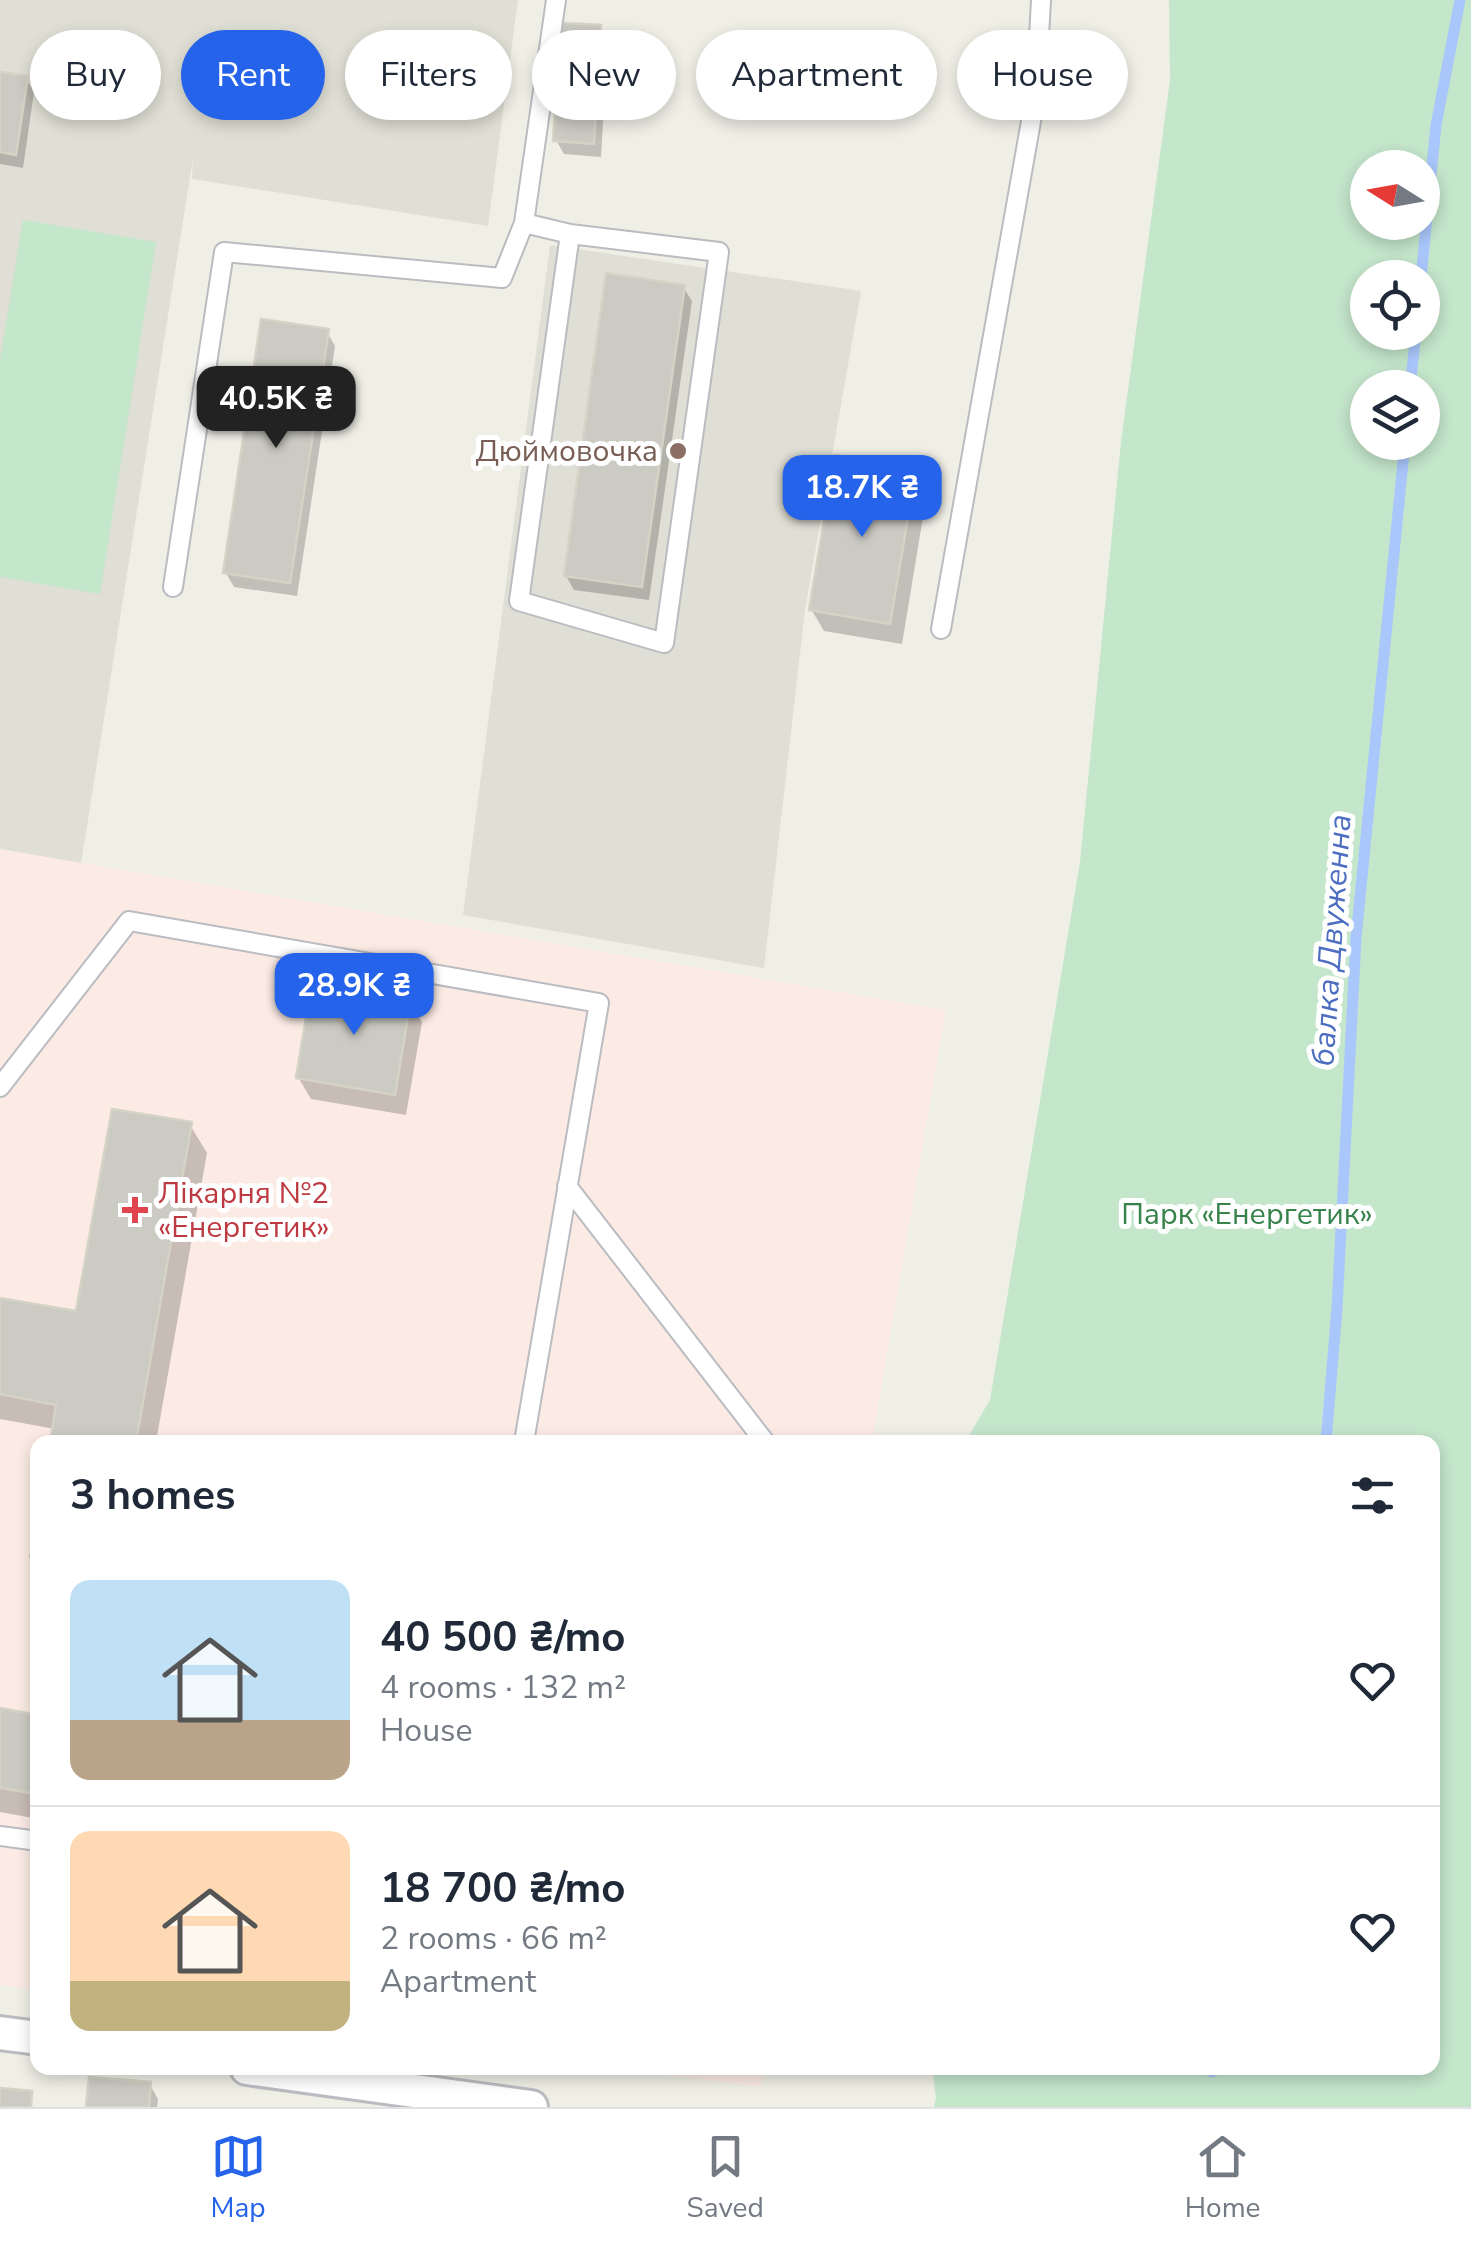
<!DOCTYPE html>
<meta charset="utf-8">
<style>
:root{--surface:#fff;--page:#f2f2f3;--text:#1f2937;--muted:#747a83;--line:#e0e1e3;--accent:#2563eb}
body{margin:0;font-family:"Nunito Sans",sans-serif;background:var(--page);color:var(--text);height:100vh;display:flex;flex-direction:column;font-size:38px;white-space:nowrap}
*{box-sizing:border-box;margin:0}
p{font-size:32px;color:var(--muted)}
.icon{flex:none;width:55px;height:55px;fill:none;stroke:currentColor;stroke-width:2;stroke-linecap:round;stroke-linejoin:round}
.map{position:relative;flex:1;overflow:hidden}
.panel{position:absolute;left:30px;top:1435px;width:1410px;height:640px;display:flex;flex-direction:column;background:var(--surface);border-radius:20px;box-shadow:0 5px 15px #0003}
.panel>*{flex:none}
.top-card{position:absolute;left:30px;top:30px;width:1412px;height:90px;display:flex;gap:20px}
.needle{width:65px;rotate:281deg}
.buttons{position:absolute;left:1350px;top:150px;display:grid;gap:20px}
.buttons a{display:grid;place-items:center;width:90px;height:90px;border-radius:50%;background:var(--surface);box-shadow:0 5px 15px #0003;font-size:50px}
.price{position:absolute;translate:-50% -85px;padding:0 22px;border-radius:20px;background:var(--accent);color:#fff;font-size:32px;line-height:65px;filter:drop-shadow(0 2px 5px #0008)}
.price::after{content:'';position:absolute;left:50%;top:60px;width:30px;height:22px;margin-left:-15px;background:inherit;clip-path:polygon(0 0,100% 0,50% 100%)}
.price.on{background:#222;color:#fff}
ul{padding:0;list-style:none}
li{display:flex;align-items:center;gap:30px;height:250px;padding:0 40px}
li+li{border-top:2px solid var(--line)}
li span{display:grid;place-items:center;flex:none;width:280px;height:200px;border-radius:20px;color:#555}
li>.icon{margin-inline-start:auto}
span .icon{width:120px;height:120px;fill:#fffc;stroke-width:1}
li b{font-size:42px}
h2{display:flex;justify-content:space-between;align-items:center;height:120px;padding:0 40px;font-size:42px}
.pill{padding:0 35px;border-radius:45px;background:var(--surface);box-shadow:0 5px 15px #0003;font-size:35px;line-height:90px}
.pill.on{background:var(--accent);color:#fff}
.tabs{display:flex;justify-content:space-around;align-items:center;height:140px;border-top:2px solid var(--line);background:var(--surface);font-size:28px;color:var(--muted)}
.tabs a{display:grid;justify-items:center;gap:5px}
.tabs .on{color:var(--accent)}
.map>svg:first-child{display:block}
.education{fill:#dfdfd5}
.medical{fill:#fbebe4}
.green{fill:#c4e6cb;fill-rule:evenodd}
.shadow{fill:#0003}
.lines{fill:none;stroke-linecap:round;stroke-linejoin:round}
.stream{stroke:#aac7fc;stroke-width:11}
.building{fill:#cbcac3;stroke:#d4d3c5;stroke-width:2.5}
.service-casing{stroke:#bbbcc1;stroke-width:22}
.minor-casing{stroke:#bbbcc1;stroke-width:38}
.service{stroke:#fff;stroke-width:18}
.minor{stroke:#fff;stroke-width:32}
.education-dot{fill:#8d6e63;stroke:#fff;stroke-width:4}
.health-dot{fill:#e0444e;stroke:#fff;stroke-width:4}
.labels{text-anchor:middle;stroke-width:10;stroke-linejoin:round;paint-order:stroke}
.education-label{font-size:30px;fill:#785e54;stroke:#fff;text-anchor:end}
.health-label{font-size:30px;fill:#be3a42;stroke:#fff;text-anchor:start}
.park-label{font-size:30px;fill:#38834b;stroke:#fff}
.water-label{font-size:32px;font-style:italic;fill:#4c6dc0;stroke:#fff}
</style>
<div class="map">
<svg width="1471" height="2107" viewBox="0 0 1471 2107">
<rect width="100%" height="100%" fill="#f0efe6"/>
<path class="education" d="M 0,0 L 518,0 L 488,226 L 192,179 L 193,158 L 81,864 L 0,849 Z
M 550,245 L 861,291 L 805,610 L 764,968 L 463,915 Z"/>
<path class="medical" d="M 0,849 L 946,1010 L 872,1442 L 38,1442 L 37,1990 L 0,1985 Z
M 613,2068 L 764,2068 L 761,2087 Z"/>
<path class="green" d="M 1169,0 L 1471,0 L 1471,2107 L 934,2107 L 936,2098 L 932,2068 L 1432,2068 L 1432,1442 L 965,1442 L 990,1400 L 1080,862 L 1121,442 L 1170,80 ZM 1368,168 L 1422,168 L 1422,222 L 1368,222 ZM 1368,278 L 1422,278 L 1422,332 L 1368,332 ZM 1368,388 L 1422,388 L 1422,442 L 1368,442 Z
M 23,220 L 156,242 L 100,594 L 0,577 L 0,360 Z"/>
<path class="shadow" d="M 600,28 L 608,42 L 601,157 L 564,154 L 556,140 Z
M 0,75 L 26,78 L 34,92 L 23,168 L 0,164 Z
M 683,287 L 692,301 L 649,600 L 574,590 L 566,576 Z
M 327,332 L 335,346 L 297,596 L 234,587 L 226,573 Z
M 915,472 L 927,493 L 902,644 L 824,631 L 811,609 Z
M 409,1001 L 422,1022 L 406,1115 L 311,1099 L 298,1077 Z
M 190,1125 L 207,1153 L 156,1442 L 52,1442 L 55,1429 L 0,1419 L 0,1299 L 78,1314 Z
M 38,1699 L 38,1819 L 0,1812 L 0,1711 L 34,1717 Z
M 150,2085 L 158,2099 L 157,2107 L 89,2107 Z"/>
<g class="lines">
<path class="stream" d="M 1421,278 L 1436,125 L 1460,0
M 1410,388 L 1416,332
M 1326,1442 L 1337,1308 L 1356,938 L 1405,442
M 1212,2072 L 1213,2068"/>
</g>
<path class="building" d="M 560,23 L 601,25 L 594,144 L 553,141 Z
M 0,72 L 28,76 L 16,155 L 0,152 Z
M 606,273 L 685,285 L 642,587 L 564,576 Z
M 261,319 L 329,329 L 290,583 L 223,573 Z
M 835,455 L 916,470 L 890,624 L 809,610 Z
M 312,981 L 411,998 L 395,1095 L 296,1078 Z
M 112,1109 L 192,1122 L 136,1442 L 50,1442 L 56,1405 L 0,1394 L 0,1298 L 76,1311 Z
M 38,1513 L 38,1558 L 30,1557 Z
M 38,1685 L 38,1794 L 0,1788 L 0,1708 L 32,1714 Z
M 89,2077 L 151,2082 L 149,2107 L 86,2107 Z
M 0,2088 L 32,2091 L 31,2107 L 0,2107 Z"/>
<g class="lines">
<g class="service-casing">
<path id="service" d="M 556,0 L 524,223 L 570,234 L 519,601 L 664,643 L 719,252 L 570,234
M 173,587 L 224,252 L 502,278 L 524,223
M 941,629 L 1036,93 L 1041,0
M 0,1087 L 129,921 L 599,1003 L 524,1442
M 567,1186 L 765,1442
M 0,1836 L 38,1841"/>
</g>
<g class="minor-casing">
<path id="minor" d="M 0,2033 L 38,2038
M 247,2068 L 531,2107"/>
</g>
<use href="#service" class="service"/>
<use href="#minor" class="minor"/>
</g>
<circle class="education-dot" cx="678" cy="451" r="10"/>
<path class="health-dot" d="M130 1195h10v10h10v10h-10v10h-10v-10h-10v-10h10z"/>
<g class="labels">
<g class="education-label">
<text x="658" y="461">Дюймовочка</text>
</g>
<g class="health-label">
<text x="158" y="1203">Лікарня №2<tspan x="158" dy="34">«Енергетик»</tspan></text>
</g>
<g class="park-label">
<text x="1247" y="1224">Парк «Енергетик»</text>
</g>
<g class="water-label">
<text transform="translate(1331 940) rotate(-86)" y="11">балка Двуженна</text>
</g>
</g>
</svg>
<div class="buttons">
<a><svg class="needle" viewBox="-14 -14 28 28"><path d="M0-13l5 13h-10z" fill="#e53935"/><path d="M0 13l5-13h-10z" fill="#747a83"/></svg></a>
<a><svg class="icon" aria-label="locate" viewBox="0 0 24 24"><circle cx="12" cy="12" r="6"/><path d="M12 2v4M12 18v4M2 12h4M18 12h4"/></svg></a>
<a><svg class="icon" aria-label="layers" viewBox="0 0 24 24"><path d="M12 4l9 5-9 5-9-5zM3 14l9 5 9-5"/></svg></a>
</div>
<b class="price on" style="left:276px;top:451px">40.5K ₴</b>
<b class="price" style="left:862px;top:540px">18.7K ₴</b>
<b class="price" style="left:354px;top:1038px">28.9K ₴</b>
<div class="top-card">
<a class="pill">Buy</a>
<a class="pill on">Rent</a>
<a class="pill">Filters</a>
<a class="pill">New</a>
<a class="pill">Apartment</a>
<a class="pill">House</a>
</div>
<section class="panel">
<h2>3 homes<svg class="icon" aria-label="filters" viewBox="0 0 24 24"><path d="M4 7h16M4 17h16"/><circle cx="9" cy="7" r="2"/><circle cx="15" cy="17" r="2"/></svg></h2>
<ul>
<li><span style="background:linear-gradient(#bfe0f5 70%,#b9a48a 0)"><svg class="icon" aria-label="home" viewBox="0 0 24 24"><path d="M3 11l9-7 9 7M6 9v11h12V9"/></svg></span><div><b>40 500 ₴/mo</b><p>4 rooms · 132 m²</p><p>House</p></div><svg class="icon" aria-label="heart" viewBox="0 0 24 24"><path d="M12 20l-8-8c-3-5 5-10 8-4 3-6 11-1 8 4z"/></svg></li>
<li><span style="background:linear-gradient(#ffd9b3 75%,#c2b280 0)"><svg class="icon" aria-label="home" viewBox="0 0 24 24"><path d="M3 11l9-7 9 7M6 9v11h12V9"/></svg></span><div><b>18 700 ₴/mo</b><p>2 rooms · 66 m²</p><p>Apartment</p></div><svg class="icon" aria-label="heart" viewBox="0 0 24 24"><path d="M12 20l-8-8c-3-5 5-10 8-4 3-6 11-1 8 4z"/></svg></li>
</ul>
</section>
</div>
<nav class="tabs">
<a class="on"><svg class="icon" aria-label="map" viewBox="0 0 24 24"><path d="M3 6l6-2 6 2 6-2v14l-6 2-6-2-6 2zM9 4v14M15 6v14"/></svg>Map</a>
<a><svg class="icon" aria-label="saved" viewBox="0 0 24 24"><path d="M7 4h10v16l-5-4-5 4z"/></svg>Saved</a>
<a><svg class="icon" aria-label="home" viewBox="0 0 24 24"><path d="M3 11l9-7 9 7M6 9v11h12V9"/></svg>Home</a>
</nav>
